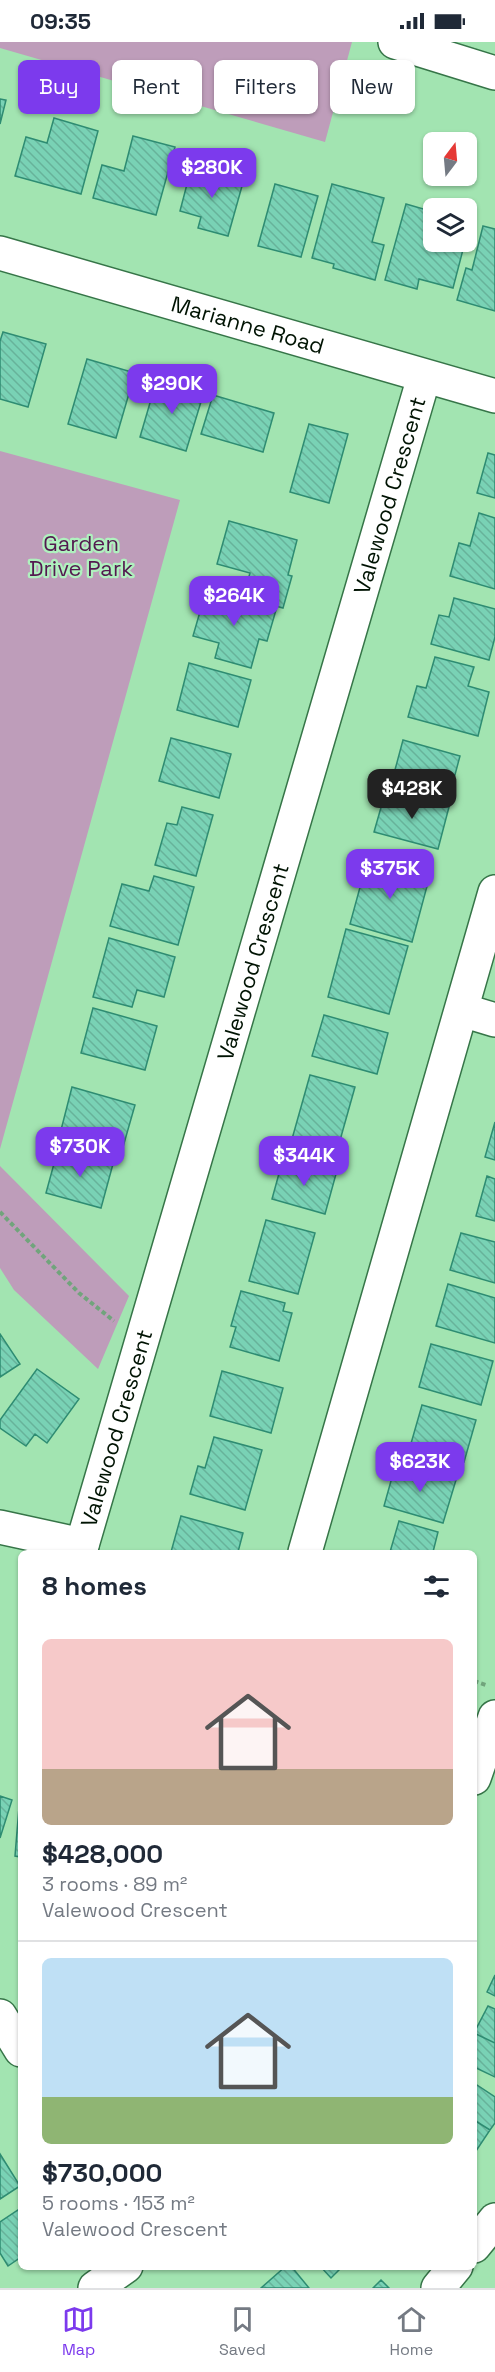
<!DOCTYPE html>
<meta charset="utf-8">
<style>
:root{--surface:#fff;--page:#f6f6f7;--text:#1f2937;--muted:#747a83;--line:#e0e1e3;--accent:#7c3aed}
body{margin:0;font-family:"Space Grotesk",sans-serif;background:var(--page);color:var(--text);height:100vh;display:flex;flex-direction:column;font-size:22px;white-space:nowrap}
*{box-sizing:border-box;margin:0}
p{font-size:20px;color:var(--muted)}
.icon{flex:none;width:33px;height:33px;fill:none;stroke:currentColor;stroke-width:2;stroke-linecap:round;stroke-linejoin:round}
.map{position:relative;flex:1;overflow:hidden}
.details{position:absolute;left:18px;top:1508px;width:459px;height:720px;display:flex;flex-direction:column;background:var(--surface);border-radius:9px;box-shadow:0 2px 4px #0004}
.details>*{flex:none}
.guide{position:absolute;left:18px;top:18px;width:459px;height:54px;display:flex;gap:12px}
.needle{width:39px;rotate:16deg}
.controls{position:absolute;left:423px;top:90px;display:grid;gap:12px}
.controls a{display:grid;place-items:center;width:54px;height:54px;border-radius:9px;background:var(--surface);box-shadow:0 2px 4px #0004;font-size:30px}
.price{position:absolute;translate:-50% -51px;padding:0 14px;border-radius:12px;background:var(--accent);color:#fff;font-size:20px;line-height:39px;filter:drop-shadow(0 2px 3px #0008)}
.price::after{content:'';position:absolute;left:50%;top:36px;width:18px;height:14px;margin-left:-9px;background:inherit;clip-path:polygon(0 0,100% 0,50% 100%)}
.price.on{background:#222;color:#fff}
ul{padding:0;list-style:none}
li{display:grid;align-content:center;gap:12px;height:318px;padding:0 24px}
li+li{border-top:2px solid var(--line)}
li span{display:grid;place-items:center;height:186px;border-radius:9px;color:#555}
li>.icon{margin-inline-start:auto}
span .icon{width:108px;height:108px;fill:#fffc;stroke-width:1}
li b{font-size:26px}
h2{display:flex;justify-content:space-between;align-items:center;height:72px;padding:0 24px;font-size:26px}
.tag{padding:0 21px;border-radius:9px;background:var(--surface);box-shadow:0 2px 4px #0004;font-size:21px;line-height:54px}
.tag.on{background:var(--accent);color:#fff}
.status{display:flex;justify-content:space-between;align-items:center;height:42px;padding:0 30px;background:var(--surface);direction:ltr}
.status svg{height:16px;fill:currentColor}
.tabs{display:flex;justify-content:space-around;align-items:center;height:84px;border-top:2px solid var(--line);background:var(--surface);font-size:16px;color:var(--muted)}
.tabs a{display:grid;justify-items:center;gap:3px}
.tabs .on{color:var(--accent)}
.map>svg:first-child{display:block}
.green{fill:#be9dba}
.building{fill:url(#building-back-hatch);stroke:#2e8c72;stroke-width:1.5}
.lines{fill:none;stroke-linecap:round;stroke-linejoin:round}
.minor-casing{stroke:#367548;stroke-width:36}
.path{stroke:#71a47c;stroke-width:4;stroke-dasharray:4.5 3;stroke-linecap:butt}
.minor{stroke:#fff;stroke-width:33}
.labels{text-anchor:middle;stroke-width:4.5;stroke-linejoin:round;paint-order:stroke}
.street-label{font-size:22px;fill:#001303;stroke:#aff1be}
.park-label{font-size:22px;fill:#53194f;stroke:#aff1be}
</style>
<div class="status"><b>09:35</b><svg viewBox="0 0 49 12"><path d="M0 12V9h3v3zM5 12V6h3v6zM10 12V3h3v9zM15 12V0h3v12zM26 1h20v11H26zM47 4h2v5h-2z"/></svg></div>
<div class="map">
<svg width="495" height="2246" viewBox="0 0 495 2246">
<defs>
<pattern id="building-back-hatch" width="6" height="6" patternUnits="userSpaceOnUse" patternTransform="scale(1.5)"><rect width="6" height="6" fill="#79d2b5"/><path d="M-1 5l2 2M0 0l6 6M5-1l2 2" fill="none" stroke="#67b39a"/></pattern>
</defs>
<rect width="100%" height="100%" fill="#a2e4b1"/>
<path class="green" d="M 0,0 L 352,0 L 325,100 L 0,6 Z
M 0,409 L 180,458 L 0,1107 Z
M 0,1124 L 129,1254 L 98,1327 L 14,1248 L 0,1226 Z"/>
<path class="building" d="M 0,57 L 6,58 L 0,82 Z
M 54,76 L 98,89 L 81,152 L 15,134 L 26,95 L 47,101 Z
M 133,94 L 175,105 L 156,173 L 93,156 L 102,123 L 124,129 Z
M 192,123 L 244,137 L 228,194 L 198,186 L 201,175 L 180,169 Z
M 275,142 L 318,154 L 301,215 L 258,204 Z
M 332,142 L 384,156 L 372,200 L 384,203 L 375,238 L 333,226 L 334,222 L 312,216 Z
M 406,162 L 434,170 L 434,200 L 465,200 L 453,246 L 419,237 L 417,247 L 385,238 Z
M 483,184 L 495,187 L 495,269 L 457,258 L 466,226 L 472,228 Z
M 3,290 L 46,302 L 28,365 L 0,357 L 0,299 Z
M 87,317 L 135,331 L 116,396 L 68,382 Z
M 157,337 L 204,350 L 186,409 L 140,395 Z
M 213,353 L 274,371 L 263,410 L 201,392 Z
M 309,382 L 348,392 L 329,461 L 290,450 Z
M 488,411 L 495,413 L 495,456 L 477,451 Z
M 479,471 L 495,476 L 495,547 L 450,534 L 459,501 L 470,504 Z
M 229,479 L 297,498 L 288,533 L 292,534 L 283,566 L 243,555 L 250,531 L 217,522 Z
M 206,549 L 276,568 L 267,599 L 259,597 L 251,626 L 215,616 L 219,601 L 193,594 Z
M 454,556 L 495,567 L 495,595 L 489,618 L 431,602 L 439,573 L 449,575 Z
M 435,615 L 474,625 L 468,644 L 489,650 L 478,694 L 408,675 L 417,644 L 426,646 Z
M 189,621 L 251,638 L 238,685 L 177,668 Z
M 171,696 L 231,712 L 219,756 L 159,739 Z
M 403,698 L 460,714 L 449,755 L 392,739 Z
M 386,748 L 449,765 L 438,807 L 374,790 Z
M 182,765 L 213,773 L 196,834 L 155,823 L 167,781 L 177,783 Z
M 368,816 L 430,833 L 412,900 L 350,882 Z
M 154,834 L 194,845 L 178,903 L 110,884 L 122,842 L 149,849 Z
M 346,887 L 408,904 L 389,972 L 328,955 Z
M 109,896 L 175,915 L 164,955 L 137,948 L 132,965 L 93,955 Z
M 93,966 L 157,984 L 145,1028 L 81,1011 Z
M 324,973 L 388,991 L 377,1032 L 312,1014 Z
M 310,1033 L 355,1045 L 337,1109 L 292,1097 Z
M 72,1045 L 135,1063 L 123,1105 L 61,1088 Z
M 495,1080 L 495,1118 L 485,1115 Z
M 58,1107 L 113,1122 L 101,1166 L 46,1151 Z
M 283,1117 L 336,1132 L 325,1172 L 272,1157 Z
M 487,1134 L 495,1137 L 495,1179 L 476,1174 Z
M 266,1178 L 315,1191 L 298,1252 L 249,1239 Z
M 461,1191 L 495,1200 L 495,1241 L 450,1228 Z
M 448,1242 L 495,1256 L 495,1301 L 436,1284 Z
M 241,1249 L 285,1261 L 283,1269 L 292,1271 L 279,1319 L 230,1305 L 236,1285 L 231,1284 Z
M 0,1292 L 20,1322 L 0,1335 Z
M 431,1302 L 493,1319 L 481,1363 L 419,1345 Z
M 37,1327 L 79,1357 L 47,1401 L 35,1392 L 26,1404 L 0,1386 L 0,1378 Z
M 222,1329 L 283,1346 L 271,1391 L 210,1374 Z
M 422,1363 L 476,1378 L 464,1420 L 410,1405 Z
M 214,1395 L 262,1408 L 245,1468 L 190,1452 L 198,1424 L 205,1426 Z
M 396,1421 L 456,1438 L 443,1481 L 384,1464 Z
M 181,1474 L 243,1491 L 238,1510 L 171,1510 Z
M 399,1479 L 438,1490 L 433,1510 L 390,1510 Z
M 20,1753 L 21,1753 L 21,1815 L 15,1814 Z
M 0,1754 L 12,1758 L 0,1796 Z
M 495,1933 L 495,1954 L 487,1950 Z
M 488,1964 L 495,1967 L 495,2001 L 474,1991 Z
M 474,1991 L 495,2001 L 495,2035 L 474,2025 Z
M 474,2041 L 495,2055 L 495,2081 L 490,2088 L 474,2078 Z
M 474,2078 L 490,2088 L 474,2112 Z
M 0,2112 L 20,2144 L 0,2157 Z
M 21,2166 L 21,2215 L 8,2224 L 0,2211 L 0,2180 Z
M 286,2224 L 291,2224 L 309,2246 L 261,2246 Z
M 320,2224 L 343,2224 L 331,2236 Z
M 381,2238 L 389,2246 L 373,2246 Z"/>
<g class="lines">
<g class="minor-casing">
<g id="minor">
<path d="M 395,0 L 495,31"/>
<path id="s1" d="M 0,211 L 495,354"/>
<path d="M 462,968 L 495,978"/>
<path d="M 0,1485 L 82,1503"/>
<path id="s2" d="M 80,1510 L 424,335"/>
<path d="M 305,1510 L 495,850"/>
<path d="M 474,1736 L 495,1675"/>
<path d="M 0,1974 L 21,2008"/>
<path d="M 474,2204 L 495,2178"/>
<path d="M 95,2246 L 126,2224"/>
<path d="M 438,2246 L 456,2224"/>
</g>
</g>
<path class="path" d="M 0,1170 L 79,1251 L 114,1279
M 474,1639 L 486,1643"/>
<use href="#minor" class="minor"/>
</g>
<g class="labels">
<g class="street-label">
<text dy="8" stroke="none"><textPath href="#s1" startOffset="258">Marianne Road</textPath></text>
<text dy="8" stroke="none"><textPath href="#s2" startOffset="1101">Valewood Crescent</textPath></text>
<text dy="8" stroke="none"><textPath href="#s2" startOffset="615">Valewood Crescent</textPath></text>
<text dy="8" stroke="none"><textPath href="#s2" startOffset="129">Valewood Crescent</textPath></text>
</g>
<g class="park-label">
<text x="81" y="509">Garden<tspan x="81" dy="25">Drive Park</tspan></text>
</g>
</g>
</svg>
<div class="controls">
<a><svg class="needle" viewBox="-14 -14 28 28"><path d="M0-13l5 13h-10z" fill="#e53935"/><path d="M0 13l5-13h-10z" fill="#747a83"/></svg></a>
<a><svg class="icon" aria-label="layers" viewBox="0 0 24 24"><path d="M12 4l9 5-9 5-9-5zM3 14l9 5 9-5"/></svg></a>
</div>
<b class="price" style="left:212px;top:157px">$280K</b>
<b class="price" style="left:172px;top:373px">$290K</b>
<b class="price" style="left:234px;top:585px">$264K</b>
<b class="price on" style="left:412px;top:778px">$428K</b>
<b class="price" style="left:390px;top:858px">$375K</b>
<b class="price" style="left:80px;top:1136px">$730K</b>
<b class="price" style="left:304px;top:1145px">$344K</b>
<b class="price" style="left:420px;top:1451px">$623K</b>
<div class="guide">
<a class="tag on">Buy</a>
<a class="tag">Rent</a>
<a class="tag">Filters</a>
<a class="tag">New</a>
</div>
<section class="details">
<h2>8 homes<svg class="icon" aria-label="filters" viewBox="0 0 24 24"><path d="M4 7h16M4 17h16"/><circle cx="9" cy="7" r="2"/><circle cx="15" cy="17" r="2"/></svg></h2>
<ul>
<li><span style="background:linear-gradient(#f6c9c9 70%,#b9a48a 0)"><svg class="icon" aria-label="home" viewBox="0 0 24 24"><path d="M3 11l9-7 9 7M6 9v11h12V9"/></svg></span><div><b>$428,000</b><p>3 rooms · 89 m²</p><p>Valewood Crescent</p></div></li>
<li><span style="background:linear-gradient(#bfe0f5 75%,#8fb573 0)"><svg class="icon" aria-label="home" viewBox="0 0 24 24"><path d="M3 11l9-7 9 7M6 9v11h12V9"/></svg></span><div><b>$730,000</b><p>5 rooms · 153 m²</p><p>Valewood Crescent</p></div></li>
</ul>
</section>
</div>
<nav class="tabs">
<a class="on"><svg class="icon" aria-label="map" viewBox="0 0 24 24"><path d="M3 6l6-2 6 2 6-2v14l-6 2-6-2-6 2zM9 4v14M15 6v14"/></svg>Map</a>
<a><svg class="icon" aria-label="saved" viewBox="0 0 24 24"><path d="M7 4h10v16l-5-4-5 4z"/></svg>Saved</a>
<a><svg class="icon" aria-label="home" viewBox="0 0 24 24"><path d="M3 11l9-7 9 7M6 9v11h12V9"/></svg>Home</a>
</nav>
